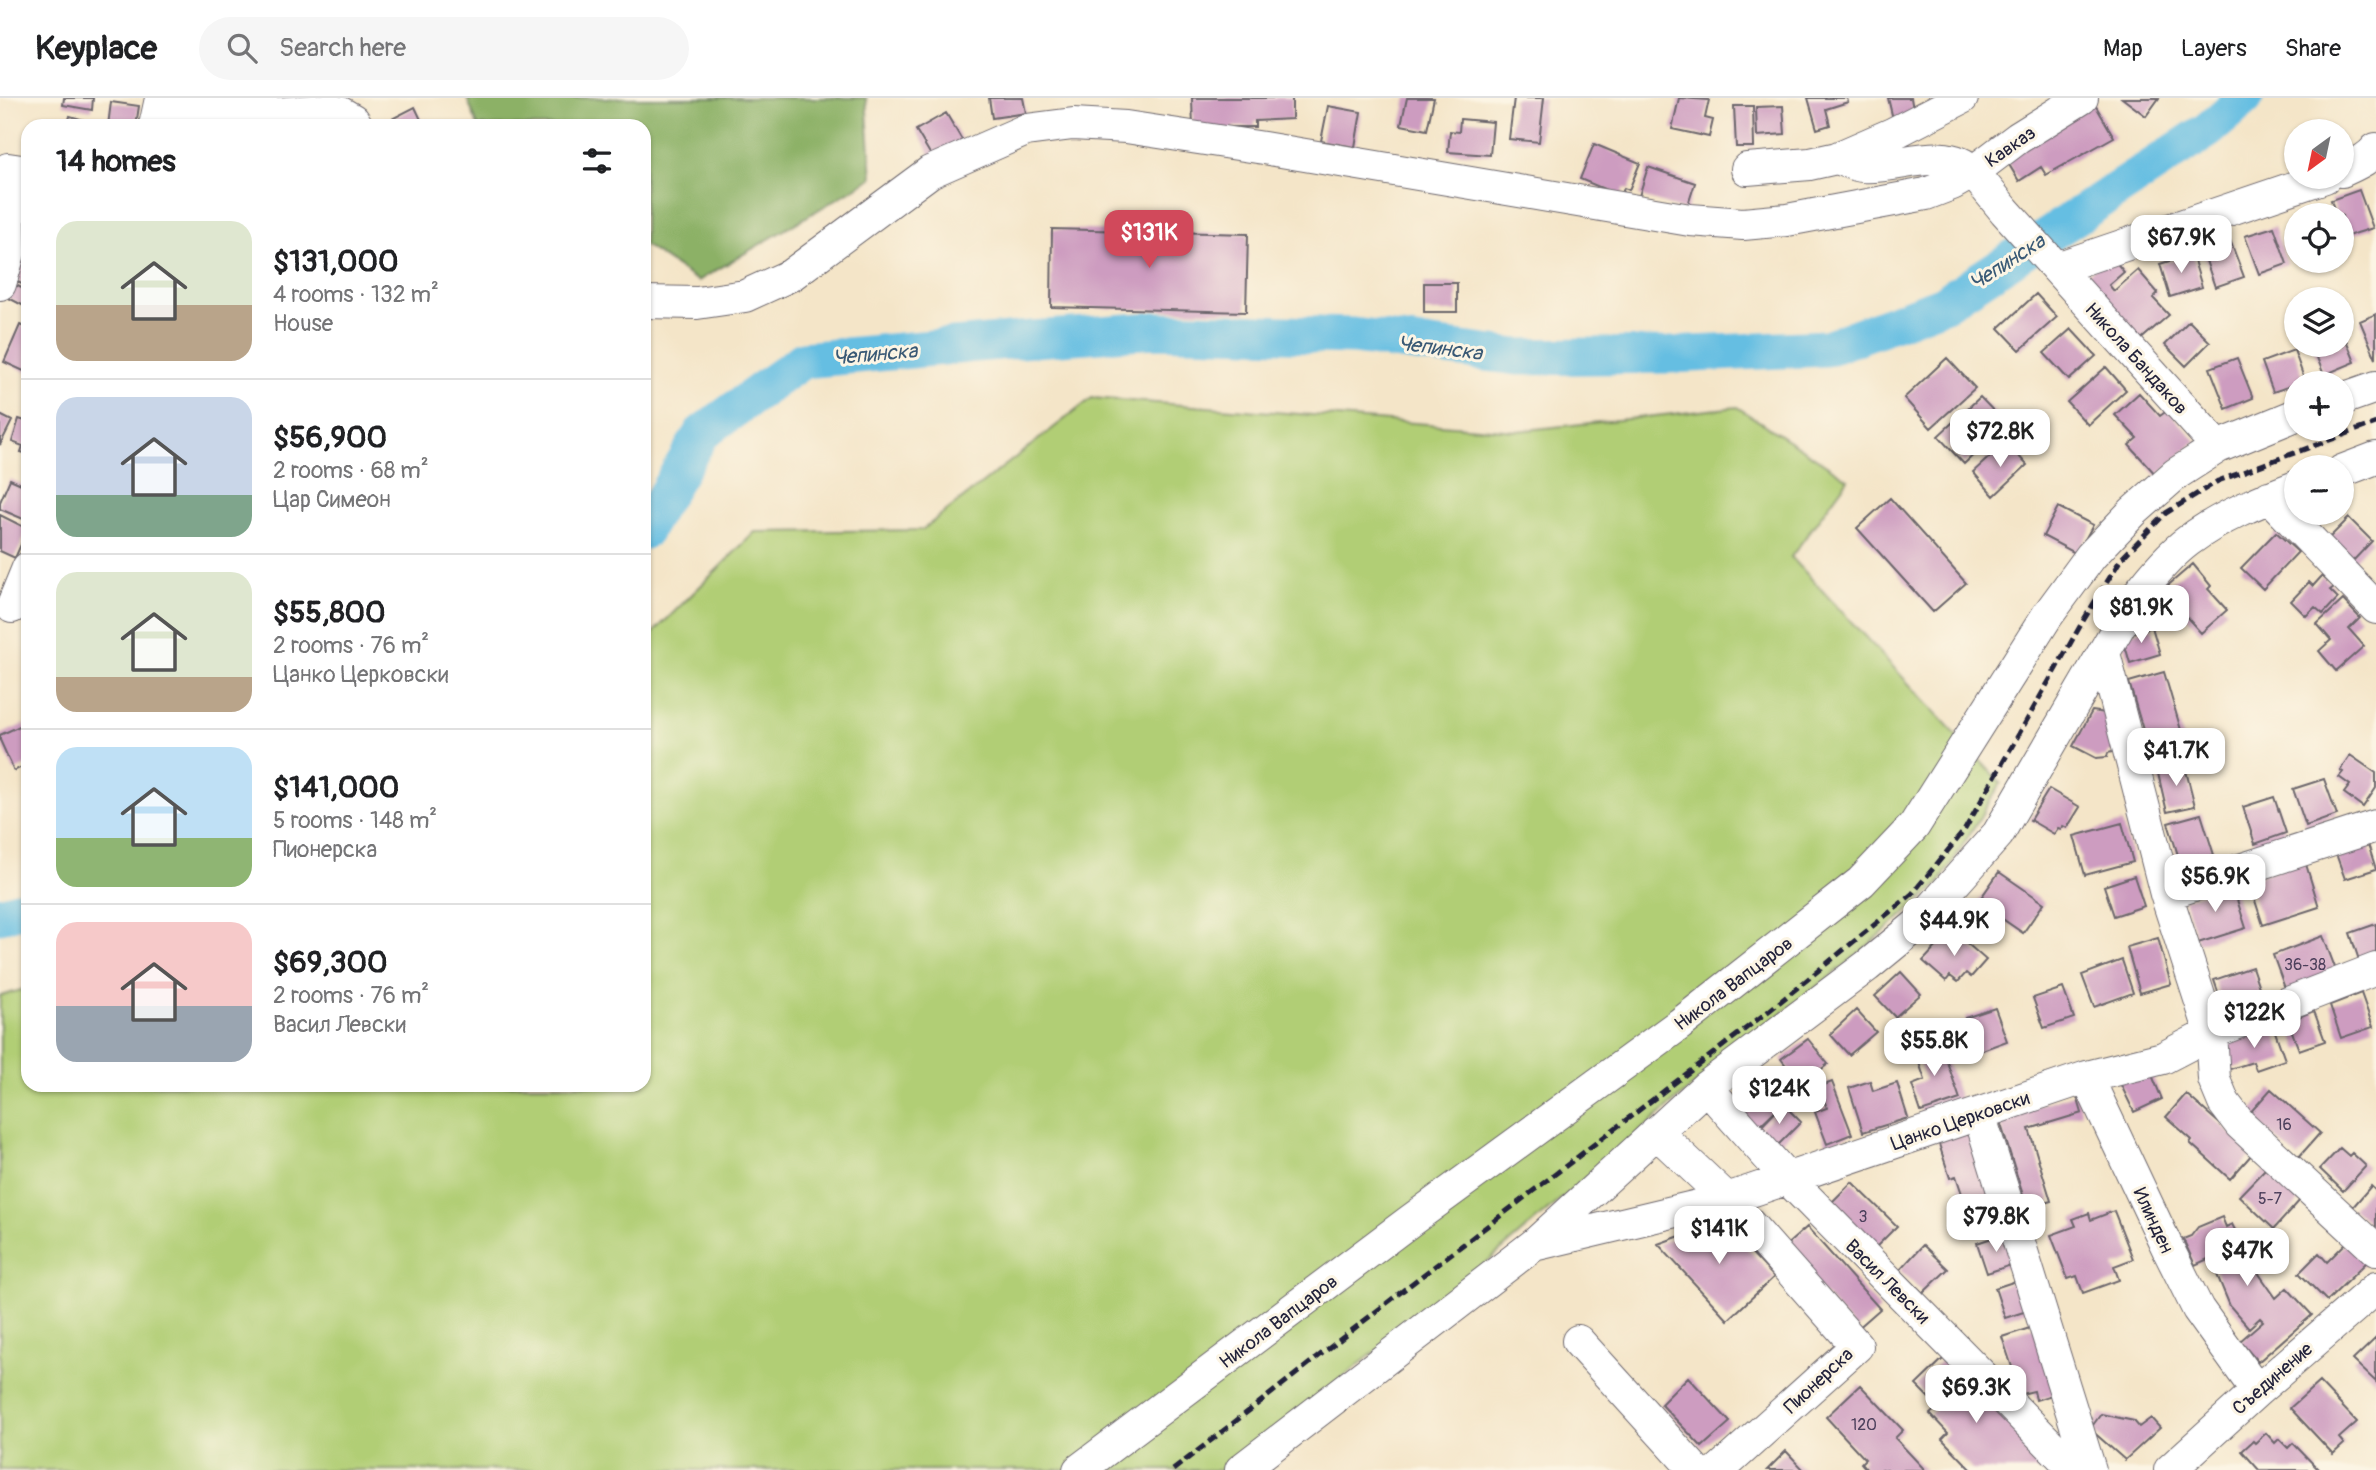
<!DOCTYPE html>
<meta charset="utf-8">
<style>
:root{--surface:#fff;--page:#f6f6f6;--text:#202124;--muted:#757577;--line:#e0e0e0;--accent:#d1495b}
body{margin:0;font-family:Pangolin,sans-serif;background:var(--page);color:var(--text);height:100vh;display:flex;flex-direction:column;font-size:26px;white-space:nowrap}
*{box-sizing:border-box;margin:0}
p{font-size:23px;color:var(--muted)}
.icon{flex:none;width:38px;height:38px;fill:none;stroke:currentColor;stroke-width:2;stroke-linecap:round;stroke-linejoin:round}
.map{position:relative;flex:1;overflow:hidden}
.drawer{position:absolute;left:21px;top:21px;width:630px;height:973px;display:flex;flex-direction:column;background:var(--surface);border-radius:21px;box-shadow:0 2px 5px #0004}
.drawer>*{flex:none}
.needle{width:46px;rotate:213deg}
.controls{position:absolute;left:2284px;top:21px;display:grid;gap:14px}
.controls a{display:grid;place-items:center;width:70px;height:70px;border-radius:50%;background:var(--surface);box-shadow:0 2px 5px #0004;font-size:35px}
.price{position:absolute;translate:-50% -60px;padding:0 16px;border-radius:14px;background:#fff;color:#222;font-size:23px;line-height:46px;filter:drop-shadow(0 2px 4px #0008)}
.price::after{content:'';position:absolute;left:50%;top:42px;width:21px;height:16px;margin-left:-10px;background:inherit;clip-path:polygon(0 0,100% 0,50% 100%)}
.price.current{background:var(--accent);color:#fff}
ul{padding:0;list-style:none}
li{display:flex;align-items:center;gap:21px;height:175px;padding:0 35px}
li+li{border-top:2px solid var(--line)}
li span{display:grid;place-items:center;flex:none;width:196px;height:140px;border-radius:21px;color:#555}
li>.icon{margin-inline-start:auto}
span .icon{width:84px;height:84px;fill:#fffc;stroke-width:1}
li b{font-size:30px}
h2{display:flex;justify-content:space-between;align-items:center;height:84px;padding:0 35px;font-size:30px}
header{display:flex;align-items:center;gap:42px;box-sizing:border-box;height:98px;padding:0 35px;background:var(--surface);border-bottom:2px solid var(--line)}
header strong{font-size:33px}
nav{display:flex;gap:38px;margin-inline-start:auto;font-size:24px}
.search{width:490px;height:63px;background:var(--page);display:flex;align-items:center;gap:18px;box-sizing:border-box;padding:0 24px;border-radius:38px;color:var(--muted);font-size:26px}
.map>svg:first-child{display:block}
.green{fill:#b1ce75;stroke:#6a7858;stroke-width:2}
.forest{fill:#8cb166;stroke:#576a50;stroke-width:2}
.lines{fill:none;stroke-linecap:round;stroke-linejoin:round}
.river{stroke:#65bee2;stroke-width:37}
.building{fill:#cd9cc0}
.minor-casing{stroke:#6c666c;stroke-width:34}
.minor{stroke:#fff;stroke-width:32}
.rail{stroke:#22223b;stroke-width:5;stroke-dasharray:10 5;stroke-linecap:butt}
.labels{text-anchor:middle;stroke-width:6;stroke-linejoin:round;paint-order:stroke}
.number-label{font-size:16px;fill:#4d405c}
.street-label{font-size:19px;fill:#22223b;stroke:#fcf5e5}
.water-label{font-size:21px;font-style:italic;fill:#395975;stroke:#fcf5e5}
</style>
<header>
<strong>Keyplace</strong>
<div class="search"><svg class="icon" aria-label="search" viewBox="0 0 24 24"><circle cx="10" cy="10" r="6"/><path d="M15 15l6 6"/></svg>Search here</div>
<nav><a>Map</a><a>Layers</a><a>Share</a></nav>
</header>
<div class="map">
<svg width="2376" height="1372" viewBox="0 0 2376 1372">
<rect width="100%" height="100%" fill="#fcf5e5"/>
<filter id="ink" filterUnits="userSpaceOnUse"><feTurbulence type="fractalNoise" baseFrequency=".0143" numOctaves="2"/><feDisplacementMap in="SourceGraphic" scale="14" xChannelSelector="R" yChannelSelector="G"/><feConvolveMatrix kernelMatrix="1 2 1 2 8 2 1 2 1" color-interpolation-filters="sRGB"/></filter>
<filter id="wash" filterUnits="userSpaceOnUse"><feTurbulence type="fractalNoise" baseFrequency=".00686" numOctaves="4" result="noise"/><feDisplacementMap in="SourceGraphic" scale="28" xChannelSelector="R" yChannelSelector="G"/><feGaussianBlur stdDeviation="1.57" result="paint"/><feColorMatrix in="noise" values="0 0 0 0 0 0 0 0 0 0 0 0 0 0 0 0 0 1.4 0 .05"/><feComposite in="paint" operator="in"/></filter>
<g filter="url(#wash)">
<rect width="100%" height="100%" fill="#f4e5c8"/>
<path class="green" d="M 1092,300 L 1517,333 L 1737,309 L 1848,381 L 1791,459 L 2001,685 L 1938,787 L 1844,868 L 1747,942 L 1451,1195 L 1223,1372 L 0,1372 L 0,898 L 28,890 L 28,987 L 644,987 L 644,549 L 653,535 L 755,434 L 922,432 Z"/>
<path class="forest" d="M 467,0 L 866,0 L 872,80 L 698,183 L 644,147 L 644,28 L 478,28 Z"/>
<g class="lines">
<path class="river" d="M 644,433 L 702,335 L 803,262 L 1019,242 L 1155,232 L 1353,238 L 1517,259 L 1670,257 L 1827,250 L 1943,206 L 2208,32 L 2245,0
M 0,817 L 28,809"/>
</g>
<g id="blocks">
<path class="building" d="M 64,0 L 93,0 L 92,12 L 63,7 Z
M 989,0 L 1023,0 L 1026,15 L 992,20 Z
M 1192,0 L 1292,0 L 1292,21 L 1255,23 L 1255,29 L 1233,29 L 1232,36 L 1193,30 Z
M 1407,0 L 1434,0 L 1427,32 L 1401,27 Z
M 1514,0 L 1544,0 L 1539,44 L 1509,41 Z
M 1679,0 L 1709,2 L 1705,20 L 1713,22 L 1709,39 L 1672,31 Z
M 1808,0 L 1847,0 L 1848,4 L 1826,11 L 1830,27 L 1817,31 Z
M 1888,0 L 1911,0 L 1914,17 L 1893,21 Z
M 2122,0 L 2159,0 L 2146,18 Z
M 111,4 L 139,8 L 136,28 L 108,28 Z
M 2094,5 L 2114,39 L 2046,77 L 2041,69 L 2019,83 L 2005,60 Z
M 1328,8 L 1361,14 L 1355,49 L 1321,43 Z
M 1734,8 L 1753,8 L 1754,49 L 1736,49 Z
M 1783,8 L 1785,36 L 1757,38 L 1756,9 Z
M 415,9 L 424,28 L 384,28 L 382,26 Z
M 946,15 L 962,42 L 932,59 L 916,32 Z
M 70,18 L 87,23 L 85,28 L 67,28 Z
M 1460,21 L 1493,24 L 1490,57 L 1448,54 L 1450,33 L 1459,34 Z
M 1594,46 L 1640,65 L 1629,92 L 1624,90 L 1621,98 L 1580,81 Z
M 1648,69 L 1695,85 L 1686,113 L 1639,98 Z
M 2359,92 L 2373,130 L 2344,139 L 2342,117 L 2336,117 L 2331,102 Z
M 2274,129 L 2287,166 L 2259,176 L 2245,138 Z
M 1052,131 L 1248,136 L 1246,214 L 1051,209 Z
M 2230,142 L 2244,179 L 2215,189 L 2202,151 Z
M 2192,156 L 2202,189 L 2170,199 L 2160,166 Z
M 2110,157 L 2124,174 L 2109,187 L 2114,193 L 2138,172 L 2158,195 L 2153,200 L 2169,217 L 2139,243 L 2084,179 Z
M 17,159 L 28,164 L 28,189 L 7,179 Z
M 7,183 L 28,193 L 28,210 L 1,196 Z
M 1424,185 L 1457,185 L 1457,214 L 1424,214 Z
M 2036,196 L 2057,219 L 2020,252 L 1999,230 Z
M 2376,216 L 2376,261 L 2360,223 Z
M 2189,223 L 2210,244 L 2186,268 L 2165,247 Z
M 20,227 L 28,231 L 28,275 L 4,264 Z
M 2071,231 L 2096,258 L 2069,282 L 2044,255 Z
M 2342,232 L 2355,264 L 2324,277 L 2312,247 L 2342,247 Z
M 2294,252 L 2305,283 L 2273,294 L 2262,264 Z
M 1947,260 L 1975,290 L 1931,330 L 1904,300 Z
M 2237,260 L 2253,300 L 2226,311 L 2210,270 Z
M 2106,269 L 2126,292 L 2088,327 L 2067,304 Z
M 2139,295 L 2160,318 L 2168,312 L 2196,343 L 2157,378 L 2129,347 L 2137,340 L 2115,317 Z
M 1980,299 L 2006,326 L 1964,366 L 1938,338 Z
M 0,317 L 12,323 L 0,347 Z
M 19,321 L 28,324 L 28,356 L 21,354 L 23,348 L 12,344 Z
M 2006,344 L 2027,367 L 1994,398 L 1973,374 Z
M 10,381 L 28,389 L 28,423 L 0,411 L 0,404 Z
M 1890,400 L 1966,485 L 1933,514 L 1857,430 Z
M 2058,409 L 2093,427 L 2077,456 L 2043,438 Z
M 0,417 L 28,431 L 15,460 L 0,453 Z
M 2349,420 L 2372,443 L 2350,466 L 2326,443 Z
M 2276,434 L 2298,454 L 2263,491 L 2241,470 Z
M 2193,466 L 2211,488 L 2208,491 L 2227,512 L 2201,535 L 2182,514 L 2184,511 L 2165,490 Z
M 2322,478 L 2334,489 L 2330,492 L 2338,500 L 2323,516 L 2315,509 L 2306,518 L 2291,503 L 2309,484 L 2313,488 Z
M 2343,502 L 2360,520 L 2349,531 L 2364,548 L 2336,573 L 2319,553 L 2331,542 L 2317,526 Z
M 2152,529 L 2160,556 L 2130,565 L 2122,537 Z
M 2164,574 L 2188,656 L 2153,666 L 2129,584 Z
M 2092,613 L 2112,616 L 2120,652 L 2108,655 L 2107,659 L 2096,660 L 2073,648 Z
M 24,626 L 28,634 L 28,666 L 14,673 L 0,642 L 0,637 Z
M 2350,657 L 2376,675 L 2376,690 L 2363,709 L 2344,695 L 2350,687 L 2339,679 L 2343,674 L 2340,672 Z
M 2184,665 L 2195,708 L 2167,714 L 2157,671 Z
M 2324,681 L 2337,717 L 2306,728 L 2293,691 Z
M 2049,691 L 2080,709 L 2067,730 L 2063,728 L 2061,731 L 2058,730 L 2054,736 L 2030,722 Z
M 2274,699 L 2286,735 L 2255,746 L 2243,709 Z
M 2201,716 L 2214,757 L 2206,759 L 2211,775 L 2186,783 L 2168,725 Z
M 2122,725 L 2133,764 L 2085,777 L 2074,738 Z
M 2367,743 L 2376,771 L 2345,781 L 2335,753 Z
M 2305,763 L 2319,809 L 2263,827 L 2248,781 Z
M 1999,774 L 2044,805 L 2023,835 L 1978,804 Z
M 2134,778 L 2144,808 L 2114,818 L 2104,788 Z
M 2232,786 L 2246,830 L 2198,845 L 2184,801 Z
M 2376,826 L 2376,860 L 2360,865 L 2350,835 Z
M 1952,832 L 1986,862 L 1971,879 L 1966,875 L 1958,884 L 1950,878 L 1946,883 L 1923,863 Z
M 2323,838 L 2337,875 L 2286,893 L 2273,857 Z
M 2158,840 L 2171,886 L 2140,895 L 2127,849 Z
M 2122,862 L 2133,895 L 2094,909 L 2082,877 Z
M 2252,869 L 2264,904 L 2226,917 L 2214,882 Z
M 1901,874 L 1921,896 L 1895,919 L 1875,898 Z
M 2063,890 L 2074,920 L 2044,930 L 2033,900 Z
M 2361,895 L 2373,929 L 2341,940 L 2330,907 Z
M 1995,910 L 2007,943 L 1977,954 L 1965,920 Z
M 1856,912 L 1876,934 L 1849,957 L 1830,936 Z
M 2314,913 L 2325,943 L 2299,952 L 2288,923 Z
M 2273,928 L 2285,962 L 2256,972 L 2253,964 L 2230,971 L 2221,946 Z
M 1808,941 L 1828,966 L 1801,987 L 1781,961 Z
M 1939,941 L 1960,1001 L 1921,1014 L 1912,987 L 1925,982 L 1914,950 Z
M 2149,970 L 2162,1001 L 2134,1014 L 2119,983 Z
M 1756,981 L 1781,1007 L 1754,1033 L 1729,1008 Z
M 1870,983 L 1873,993 L 1897,985 L 1908,1020 L 1863,1034 L 1849,990 Z
M 1832,984 L 1852,1036 L 1827,1046 L 1815,1014 L 1827,1010 L 1819,989 Z
M 2271,991 L 2320,1035 L 2298,1060 L 2248,1017 Z
M 2076,995 L 2082,1015 L 2029,1031 L 2051,1103 L 2027,1110 L 1999,1020 Z
M 2186,996 L 2253,1055 L 2230,1081 L 2190,1045 L 2192,1042 L 2166,1019 Z
M 1783,1006 L 1801,1024 L 1775,1050 L 1757,1033 Z
M 1972,1032 L 1997,1108 L 1969,1117 L 1956,1078 L 1950,1080 L 1938,1043 Z
M 2340,1050 L 2349,1058 L 2352,1055 L 2366,1068 L 2343,1093 L 2320,1071 Z
M 2267,1069 L 2301,1101 L 2274,1131 L 2239,1098 Z
M 1852,1084 L 1897,1128 L 1874,1151 L 1829,1107 Z
M 2371,1088 L 2376,1093 L 2376,1131 L 2352,1110 Z
M 2114,1113 L 2133,1161 L 2114,1168 L 2119,1182 L 2083,1195 L 2077,1178 L 2068,1181 L 2051,1137 L 2076,1128 L 2073,1121 L 2089,1115 L 2091,1122 Z
M 2222,1119 L 2226,1129 L 2232,1126 L 2252,1166 L 2276,1200 L 2287,1190 L 2312,1217 L 2258,1264 L 2240,1243 L 2263,1223 L 2260,1220 L 2249,1230 L 2230,1208 L 2210,1160 L 2195,1167 L 2183,1141 L 2191,1138 L 2198,1129 Z
M 1722,1123 L 1774,1179 L 1728,1222 L 1658,1146 Z
M 1807,1129 L 1880,1211 L 1856,1232 L 1783,1150 Z
M 2004,1136 L 2014,1166 L 1987,1175 L 1977,1145 Z
M 2348,1143 L 2368,1163 L 2327,1203 L 2299,1175 L 2319,1155 L 2327,1164 Z
M 1923,1147 L 1948,1171 L 1923,1195 L 1900,1172 Z
M 2022,1181 L 2033,1211 L 2005,1220 L 1995,1190 Z
M 2036,1228 L 2058,1295 L 2036,1302 L 2034,1293 L 2021,1296 L 2002,1239 Z
M 2376,1240 L 2376,1284 L 2353,1262 Z
M 1945,1259 L 2054,1372 L 1972,1372 L 1942,1341 L 1948,1335 L 1930,1316 L 1938,1309 L 1916,1287 Z
M 1688,1279 L 1730,1324 L 1702,1349 L 1661,1306 Z
M 2319,1284 L 2357,1324 L 2339,1340 L 2344,1346 L 2333,1356 L 2290,1310 Z
M 1860,1287 L 1903,1332 L 1895,1340 L 1925,1372 L 1867,1372 L 1861,1365 L 1865,1361 L 1826,1319 Z
M 2101,1316 L 2134,1323 L 2139,1329 L 2151,1320 L 2160,1330 L 2125,1362 L 2090,1331 Z
M 2266,1335 L 2275,1345 L 2279,1341 L 2288,1350 L 2293,1345 L 2319,1372 L 2259,1372 L 2242,1353 L 2253,1343 L 2255,1345 Z
M 1786,1353 L 1804,1372 L 1767,1372 Z"/>
</g>
</g>
<g filter="url(#ink)">
<use href="#blocks" fill-opacity="0" stroke="#6c666c" stroke-width="2"/>
<g class="lines">
<g class="minor-casing">
<path id="minor" d="M 1962,0 L 1892,36 L 1837,60 C 1846,63 1855,68 1863,68 C 1898,71 1946,46 1973,74 L 2018,40 L 2082,0
M 155,28 L 160,5 L 261,17 L 327,12 L 341,15 L 353,22 L 357,28
M 1747,71 L 1810,66 L 1837,60
M 2342,73 C 2354,67 2368,62 2376,51
M 2057,170 L 2325,79
M 0,186 L 10,152 L 8,71 L 28,74
M 644,204 L 697,205 L 745,198 L 791,177 L 930,74 L 1026,32 L 1073,26 L 1126,29 L 1264,50 L 1690,122 L 1743,126 L 1787,122 L 1926,96 L 1952,86 L 1973,74 L 2005,113 L 2218,349
M 2342,301 L 2376,289
M 2342,373 L 2376,360
M 2269,399 L 2376,510
M 12,509 L 28,470
M 2104,555 L 2166,796 L 2211,935 L 2214,981 L 2224,1005 L 2240,1026 L 2376,1152
M 2166,796 L 2376,728
M 2087,979 L 2169,1153 L 2198,1211 L 2257,1293
M 1706,989 L 1788,1081 L 2075,1372
M 1979,1016 L 2090,1372
M 1656,1034 L 1727,1101 L 1857,1248 L 1719,1372
M 1538,1146 L 1727,1101 L 2087,979 L 2163,960 L 2211,935 L 2376,871
M 1578,1243 L 1695,1372
M 1079,1372 L 1410,1123 L 1680,926 L 1861,784 L 1914,728 L 2047,518 L 2091,458 L 2133,414 L 2176,376 L 2218,349 L 2296,317
M 1241,1372 L 1535,1146 L 1706,989 L 1867,868 L 1917,827 L 1998,736 L 2136,499 C 2151,479 2168,458 2188,443 C 2220,419 2259,403 2296,389
M 2170,1372 L 2257,1293 L 2376,1190"/>
</g>
<use href="#minor" class="minor"/>
<path class="rail" d="M 1173,1372 L 1410,1187 L 1770,912 L 1912,796 L 1964,733 L 2083,523 L 2121,461 L 2166,415 L 2218,383 L 2376,325"/>
</g>
</g>
<g class="labels">
<g class="number-label">
<text x="2305" y="872">36-38</text>
<text x="2284" y="1032">16</text>
<text x="2270" y="1106">5-7</text>
<text x="1863" y="1124">3</text>
<text x="1864" y="1332">120</text>
</g>
<g class="street-label">
<text transform="translate(2010 48) rotate(-35)" y="7">Кавказ</text>
<text transform="translate(2137 260) rotate(48)" y="7">Никола Бандаков</text>
<text transform="translate(1733 885) rotate(-37)" y="7">Никола Вапцаров</text>
<text transform="translate(1960 1022) rotate(-19)" y="7">Цанко Церковски</text>
<text transform="translate(2154 1122) rotate(65)" y="7">Илинден</text>
<text transform="translate(1888 1183) rotate(45)" y="7">Васил Левски</text>
<text transform="translate(1278 1223) rotate(-37)" y="7">Никола Вапцаров</text>
<text transform="translate(2272 1280) rotate(-41)" y="7">Съединение</text>
<text transform="translate(1818 1282) rotate(-43)" y="7">Пионерска</text>
</g>
<g class="water-label">
<text transform="translate(2007 164) rotate(-33)" y="7">Чепинска</text>
<text transform="translate(1440 250) rotate(7)" y="7">Чепинска</text>
<text transform="translate(875 256) rotate(-5)" y="7">Чепинска</text>
</g>
</g>
</svg>
<div class="controls">
<a><svg class="needle" viewBox="-14 -14 28 28"><path d="M0-13l5 13h-10z" fill="#e53935"/><path d="M0 13l5-13h-10z" fill="#757577"/></svg></a>
<a><svg class="icon" aria-label="locate" viewBox="0 0 24 24"><circle cx="12" cy="12" r="6"/><path d="M12 2v4M12 18v4M2 12h4M18 12h4"/></svg></a>
<a><svg class="icon" aria-label="layers" viewBox="0 0 24 24"><path d="M12 4l9 5-9 5-9-5zM3 14l9 5 9-5"/></svg></a>
<a>+</a>
<a>−</a>
</div>
<b class="price current" style="left:1149px;top:172px">$131K</b>
<b class="price" style="left:2181px;top:177px">$67.9K</b>
<b class="price" style="left:2000px;top:371px">$72.8K</b>
<b class="price" style="left:2141px;top:547px">$81.9K</b>
<b class="price" style="left:2176px;top:690px">$41.7K</b>
<b class="price" style="left:2215px;top:816px">$56.9K</b>
<b class="price" style="left:1954px;top:860px">$44.9K</b>
<b class="price" style="left:2254px;top:952px">$122K</b>
<b class="price" style="left:1934px;top:980px">$55.8K</b>
<b class="price" style="left:1779px;top:1028px">$124K</b>
<b class="price" style="left:1996px;top:1156px">$79.8K</b>
<b class="price" style="left:1719px;top:1168px">$141K</b>
<b class="price" style="left:2247px;top:1190px">$47K</b>
<b class="price" style="left:1976px;top:1327px">$69.3K</b>
<section class="drawer">
<h2>14 homes<svg class="icon" aria-label="filters" viewBox="0 0 24 24"><path d="M4 7h16M4 17h16"/><circle cx="9" cy="7" r="2"/><circle cx="15" cy="17" r="2"/></svg></h2>
<ul>
<li><span style="background:linear-gradient(#dfe7d0 60%,#b9a48a 0)"><svg class="icon" aria-label="home" viewBox="0 0 24 24"><path d="M3 11l9-7 9 7M6 9v11h12V9"/></svg></span><div><b>$131,000</b><p>4 rooms · 132 m²</p><p>House</p></div></li>
<li><span style="background:linear-gradient(#c9d6e8 70%,#7fa58c 0)"><svg class="icon" aria-label="home" viewBox="0 0 24 24"><path d="M3 11l9-7 9 7M6 9v11h12V9"/></svg></span><div><b>$56,900</b><p>2 rooms · 68 m²</p><p>Цар Симеон</p></div></li>
<li><span style="background:linear-gradient(#dfe7d0 75%,#b9a48a 0)"><svg class="icon" aria-label="home" viewBox="0 0 24 24"><path d="M3 11l9-7 9 7M6 9v11h12V9"/></svg></span><div><b>$55,800</b><p>2 rooms · 76 m²</p><p>Цанко Церковски</p></div></li>
<li><span style="background:linear-gradient(#bfe0f5 65%,#8fb573 0)"><svg class="icon" aria-label="home" viewBox="0 0 24 24"><path d="M3 11l9-7 9 7M6 9v11h12V9"/></svg></span><div><b>$141,000</b><p>5 rooms · 148 m²</p><p>Пионерска</p></div></li>
<li><span style="background:linear-gradient(#f6c9c9 60%,#9aa5b1 0)"><svg class="icon" aria-label="home" viewBox="0 0 24 24"><path d="M3 11l9-7 9 7M6 9v11h12V9"/></svg></span><div><b>$69,300</b><p>2 rooms · 76 m²</p><p>Васил Левски</p></div></li>
</ul>
</section>
</div>
